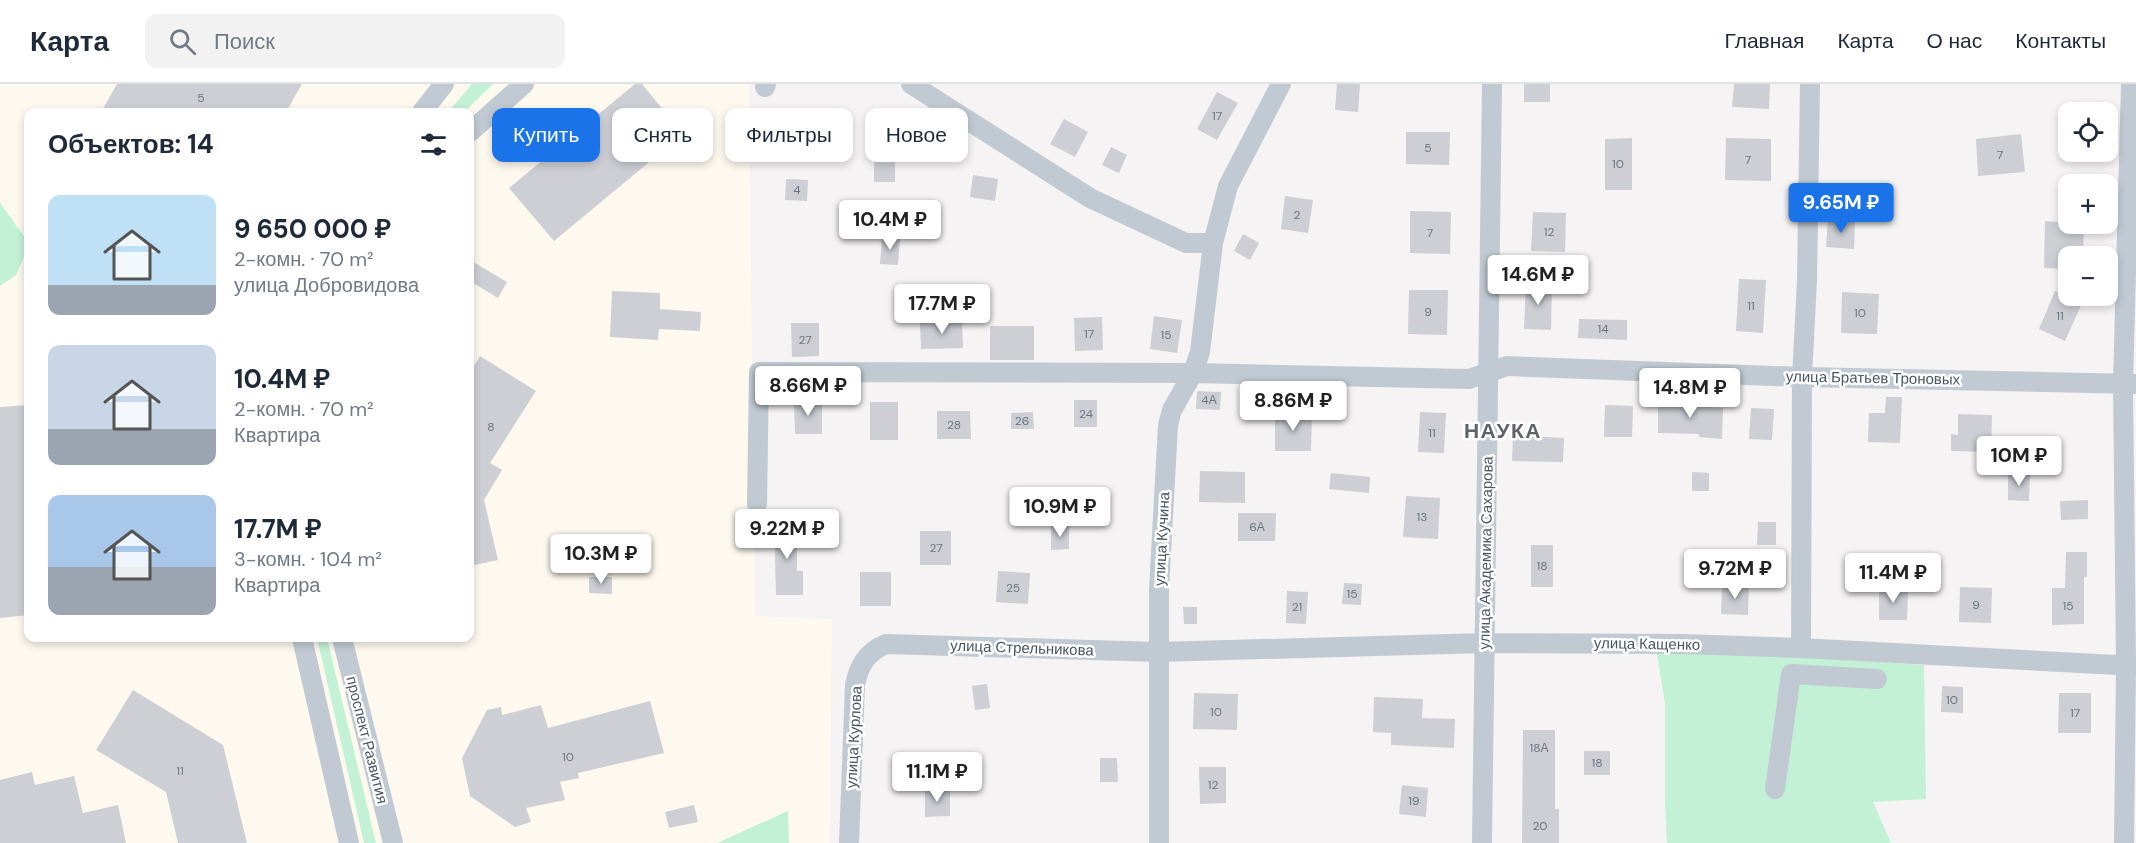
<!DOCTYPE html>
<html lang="ru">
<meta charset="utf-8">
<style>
:root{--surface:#fff;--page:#f2f2f3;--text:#1f2937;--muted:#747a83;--line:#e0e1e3;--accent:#1a73e8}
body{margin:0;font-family:"DM Sans",sans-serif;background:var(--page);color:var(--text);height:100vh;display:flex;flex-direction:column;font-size:22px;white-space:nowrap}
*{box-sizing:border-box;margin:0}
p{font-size:20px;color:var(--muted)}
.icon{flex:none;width:33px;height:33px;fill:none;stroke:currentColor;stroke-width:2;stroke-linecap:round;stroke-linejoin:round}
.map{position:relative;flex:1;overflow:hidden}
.panel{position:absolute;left:24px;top:24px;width:450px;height:534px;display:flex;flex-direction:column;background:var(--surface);border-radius:12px;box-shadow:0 3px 9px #0003}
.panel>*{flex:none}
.top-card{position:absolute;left:492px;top:24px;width:570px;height:54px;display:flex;gap:12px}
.buttons{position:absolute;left:2058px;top:18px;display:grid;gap:12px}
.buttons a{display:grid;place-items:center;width:60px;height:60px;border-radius:12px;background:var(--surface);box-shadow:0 3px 9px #0003;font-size:30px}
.price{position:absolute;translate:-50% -51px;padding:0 14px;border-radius:6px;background:#fff;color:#222;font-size:20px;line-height:39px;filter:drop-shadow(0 2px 3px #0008)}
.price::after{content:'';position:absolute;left:50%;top:36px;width:18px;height:14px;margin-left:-9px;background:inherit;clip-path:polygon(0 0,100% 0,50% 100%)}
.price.selected{background:var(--accent);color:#fff}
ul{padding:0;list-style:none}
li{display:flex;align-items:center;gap:18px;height:150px;padding:0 24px}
li span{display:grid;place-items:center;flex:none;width:168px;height:120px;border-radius:12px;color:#555}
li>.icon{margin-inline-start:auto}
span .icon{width:72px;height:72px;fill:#fffc;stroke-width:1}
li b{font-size:26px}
h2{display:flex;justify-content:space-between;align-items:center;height:72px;padding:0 24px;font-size:26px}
.pill{padding:0 21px;border-radius:12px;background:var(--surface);box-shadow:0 3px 9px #0003;font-size:21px;line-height:54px}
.pill.selected{background:var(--accent);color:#fff}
header{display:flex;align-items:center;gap:36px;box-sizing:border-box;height:84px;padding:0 30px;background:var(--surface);border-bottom:2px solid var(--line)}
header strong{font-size:28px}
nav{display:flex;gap:33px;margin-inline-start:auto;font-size:21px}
.search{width:420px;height:54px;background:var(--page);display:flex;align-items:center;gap:15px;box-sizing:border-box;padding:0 21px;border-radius:12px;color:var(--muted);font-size:22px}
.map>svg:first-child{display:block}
.commercial{fill:#fdf9ef;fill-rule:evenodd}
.green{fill:#c3f1d5}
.building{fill:#cdcfd5}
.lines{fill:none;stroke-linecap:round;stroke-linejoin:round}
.minor{stroke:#c1cad2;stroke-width:20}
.labels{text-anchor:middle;stroke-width:5;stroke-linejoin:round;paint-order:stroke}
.number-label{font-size:12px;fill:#6b747e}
.street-label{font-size:15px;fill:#4a5661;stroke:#fff}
.district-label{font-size:21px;font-weight:bold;letter-spacing:1.5px;fill:#5f6368;stroke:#fff}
</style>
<header>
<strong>Карта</strong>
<div class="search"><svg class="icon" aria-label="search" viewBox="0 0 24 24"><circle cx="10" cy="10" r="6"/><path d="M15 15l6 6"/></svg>Поиск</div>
<nav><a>Главная</a><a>Карта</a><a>О нас</a><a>Контакты</a></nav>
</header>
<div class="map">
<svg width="2136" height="759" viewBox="0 0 2136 759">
<rect width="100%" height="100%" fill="#f5f3f3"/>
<path class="commercial" d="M 0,0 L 749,0 L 755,532 L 832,535 L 830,759 L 0,759 ZM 28,28 L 470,28 L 470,554 L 28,554 Z"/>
<path class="green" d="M 472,0 L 493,0 L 464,28 L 448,28 Z
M 0,119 L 28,158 L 28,164 L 16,191 L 0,202 Z
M 317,554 L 327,554 L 376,759 L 364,759 Z
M 1656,564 L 1924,581 L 1926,715 L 1873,718 L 1891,759 L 1667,759 L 1665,720 L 1665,620 Z
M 788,727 L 789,759 L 717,759 Z"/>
<path class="building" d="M 117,0 L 302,0 L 286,28 L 101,28 Z
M 635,0 L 642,0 L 683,50 L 554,157 L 509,104 Z
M 1337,0 L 1360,0 L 1358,28 L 1335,26 Z
M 1524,0 L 1550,0 L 1550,18 L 1524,18 Z
M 1734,0 L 1770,0 L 1769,25 L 1732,23 Z
M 1217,8 L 1238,19 L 1217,56 L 1197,45 Z
M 1064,35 L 1088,48 L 1075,73 L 1050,60 Z
M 1406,48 L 1450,48 L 1449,81 L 1406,80 Z
M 2021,50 L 2025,88 L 1978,92 L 1976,55 Z
M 1632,54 L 1632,106 L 1605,106 L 1605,55 Z
M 1726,54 L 1771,55 L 1771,97 L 1725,96 Z
M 874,59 L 895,59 L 895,98 L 874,98 Z
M 1111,63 L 1127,71 L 1119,89 L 1102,81 Z
M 973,91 L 998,95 L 995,117 L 970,113 Z
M 786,95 L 808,96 L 807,117 L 785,116 Z
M 1285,112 L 1313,116 L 1308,149 L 1281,145 Z
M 1410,127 L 1451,128 L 1450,170 L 1410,169 Z
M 1533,128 L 1566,129 L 1565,168 L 1531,167 Z
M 1828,135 L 1855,136 L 1854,165 L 1826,163 Z
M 2045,137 L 2084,140 L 2083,172 L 2068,172 L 2068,185 L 2044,184 Z
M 1243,150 L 1259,159 L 1250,176 L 1234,167 Z
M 882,153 L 900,154 L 898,181 L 880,180 Z
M 470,176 L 507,198 L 498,214 L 470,197 Z
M 1739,195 L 1766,196 L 1763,249 L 1736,247 Z
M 1526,198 L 1552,199 L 1551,246 L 1524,245 Z
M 1409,206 L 1448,206 L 1447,251 L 1408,250 Z
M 612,207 L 660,209 L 660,225 L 701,228 L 700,247 L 659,245 L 658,256 L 610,253 Z
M 2055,207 L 2082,219 L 2065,257 L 2039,245 Z
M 1842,208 L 1879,210 L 1877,250 L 1841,249 Z
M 1154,232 L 1182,236 L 1177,269 L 1150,265 Z
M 1102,233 L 1103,266 L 1075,267 L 1074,234 Z
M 1579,235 L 1627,236 L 1627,256 L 1578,254 Z
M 962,237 L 963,264 L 921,265 L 920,239 Z
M 791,239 L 819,239 L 819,272 L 792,273 Z
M 990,242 L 1034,242 L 1034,276 L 990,276 Z
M 480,272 L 536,307 L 490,379 L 502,386 L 484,416 L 498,476 L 470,482 L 470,289 Z
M 1197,307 L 1221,308 L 1220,326 L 1196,325 Z
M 1669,308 L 1682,308 L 1682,321 L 1723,324 L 1722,355 L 1699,353 L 1699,350 L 1658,349 L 1658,322 L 1669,323 Z
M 1886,313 L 1902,313 L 1900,359 L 1868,358 L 1869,329 L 1885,329 Z
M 1074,316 L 1097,316 L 1097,343 L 1074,343 Z
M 794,317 L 822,317 L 822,350 L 795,350 Z
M 870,318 L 898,318 L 898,356 L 870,356 Z
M 28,321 L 28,531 L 0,534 L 0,323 Z
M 1605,321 L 1633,322 L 1632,353 L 1604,353 Z
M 1751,324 L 1774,325 L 1772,356 L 1749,355 Z
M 937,327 L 970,327 L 971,355 L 937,355 Z
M 1033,328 L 1034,345 L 1011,345 L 1011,329 Z
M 1420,328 L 1446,329 L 1444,369 L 1418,368 Z
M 1275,329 L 1312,330 L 1311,367 L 1275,367 Z
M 1958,330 L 1992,331 L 1991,368 L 1951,367 L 1951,350 L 1958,351 Z
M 1513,351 L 1564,354 L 1563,378 L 1512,377 Z
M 1200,387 L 1245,388 L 1245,419 L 1199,418 Z
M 1692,388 L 1709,389 L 1709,407 L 1692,407 Z
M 1331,389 L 1370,393 L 1369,409 L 1329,405 Z
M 2008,390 L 2030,390 L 2029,417 L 2008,416 Z
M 1406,412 L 1440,414 L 1438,455 L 1403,453 Z
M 2088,416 L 2088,435 L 2061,436 L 2060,417 Z
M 1238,429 L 1276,429 L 1275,457 L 1238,457 Z
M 774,438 L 797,438 L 797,487 L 803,487 L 803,511 L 776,511 Z
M 1758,438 L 1776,438 L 1776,461 L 1757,461 Z
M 1069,441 L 1069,465 L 1051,466 L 1051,442 Z
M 920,447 L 951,447 L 951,481 L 920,481 Z
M 1531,461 L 1553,461 L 1553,503 L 1531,503 Z
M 2066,468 L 2087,468 L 2087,493 L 2084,493 L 2084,540 L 2052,541 L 2052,504 L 2065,504 Z
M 998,487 L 1030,489 L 1028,520 L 996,518 Z
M 860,488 L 891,488 L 891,522 L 860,522 Z
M 589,493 L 612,493 L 612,510 L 589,509 Z
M 1344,499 L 1362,500 L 1361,521 L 1342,520 Z
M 1722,501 L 1749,501 L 1748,531 L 1721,530 Z
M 1879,503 L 1908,504 L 1907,536 L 1879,536 Z
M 1960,503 L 1992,504 L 1991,539 L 1959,538 Z
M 1287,507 L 1308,508 L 1306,540 L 1286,539 Z
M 1183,523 L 1197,523 L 1197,540 L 1184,540 Z
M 987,600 L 990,624 L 975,626 L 972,602 Z
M 1942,602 L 1963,603 L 1963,629 L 1941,628 Z
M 133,606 L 223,661 L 247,759 L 178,759 L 166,708 L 96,666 Z
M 1194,609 L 1238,610 L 1237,646 L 1193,645 Z
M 2059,609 L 2091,609 L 2091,649 L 2058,649 Z
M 1374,613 L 1423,615 L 1422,634 L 1455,635 L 1454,664 L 1391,661 L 1391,649 L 1373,648 Z
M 650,617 L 664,669 L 578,689 L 579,694 L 560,698 L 565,716 L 526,724 L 531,738 L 515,743 L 470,712 L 462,674 L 487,626 L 501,623 L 502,631 L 541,621 L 548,644 Z
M 1523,646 L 1555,646 L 1555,725 L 1559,725 L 1559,759 L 1522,759 Z
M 1584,667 L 1610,667 L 1610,691 L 1584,691 Z
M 1100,674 L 1117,674 L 1118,698 L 1100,698 Z
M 1199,683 L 1226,683 L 1226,719 L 1200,720 Z
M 32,688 L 35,701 L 74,692 L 83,729 L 118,721 L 126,759 L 0,759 L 0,696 Z
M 1402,701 L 1428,704 L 1426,733 L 1399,730 Z
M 950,706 L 950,732 L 925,733 L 925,707 Z
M 694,721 L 698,738 L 669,744 L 665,728 Z"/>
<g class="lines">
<path class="minor" d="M 911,0 L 1090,114 L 1186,159 L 1213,159
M 765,3 L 766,0
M 422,28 L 444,0
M 470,48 L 524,0
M 757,420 L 759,288 L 1193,289 L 1469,295 L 1507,282 L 1802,293 L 2136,300
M 302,554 L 349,759
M 342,554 L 393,759
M 1801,564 L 1802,293 L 1807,196 L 1810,0
M 1775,705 L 1791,590 L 1877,595
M 849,759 L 855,601 C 859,581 867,568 886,560 L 1158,568 L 1485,559 L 1681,560 L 1801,564 L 2136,582
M 1159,759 L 1159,506 L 1168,341 L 1172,326 L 1193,289 L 1200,268 L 1213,159 L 1228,102 L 1281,0
M 1482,759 L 1492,0
M 2124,759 L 2126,582 L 2123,300 L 2131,0"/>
</g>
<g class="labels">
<g class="number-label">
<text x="201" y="18">5</text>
<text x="1217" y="36">17</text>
<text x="1428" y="68">5</text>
<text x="2000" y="75">7</text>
<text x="1748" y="80">7</text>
<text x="1618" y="84">10</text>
<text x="797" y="110">4</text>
<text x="1297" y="135">2</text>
<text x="1549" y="152">12</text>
<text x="1430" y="153">7</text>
<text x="1751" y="226">11</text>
<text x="1428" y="232">9</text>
<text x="1860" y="233">10</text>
<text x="2060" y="236">11</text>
<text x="1603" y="249">14</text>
<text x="1089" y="254">17</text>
<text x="1166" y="255">15</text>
<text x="805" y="260">27</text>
<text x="1209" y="320">4А</text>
<text x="1086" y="334">24</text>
<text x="1022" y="341">26</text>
<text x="954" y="345">28</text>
<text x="491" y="347">8</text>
<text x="1432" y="353">11</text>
<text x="1422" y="437">13</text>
<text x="1257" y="447">6А</text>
<text x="936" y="468">27</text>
<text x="1542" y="486">18</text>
<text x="1013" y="508">25</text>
<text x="1352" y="514">15</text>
<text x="1976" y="525">9</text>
<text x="2068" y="526">15</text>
<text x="1297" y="527">21</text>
<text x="1952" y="620">10</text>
<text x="1216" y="632">10</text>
<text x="2075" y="633">17</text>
<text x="1539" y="668">18А</text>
<text x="568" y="677">10</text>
<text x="1597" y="683">18</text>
<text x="180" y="691">11</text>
<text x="1213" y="705">12</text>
<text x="1414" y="721">19</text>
<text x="1540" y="746">20</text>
</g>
<g class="street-label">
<text transform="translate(1873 294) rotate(1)" y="5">улица Братьев Троновых</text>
<text transform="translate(1162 455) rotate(-87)" y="5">улица Кучина</text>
<text transform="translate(1486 469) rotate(-89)" y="5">улица Академика Сахарова</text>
<text transform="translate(1647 560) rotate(1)" y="5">улица Кащенко</text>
<text transform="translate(1022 564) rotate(2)" y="5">улица Стрельникова</text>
<text transform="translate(854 653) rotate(-87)" y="5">улица Курлова</text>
<text transform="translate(367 656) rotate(76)" y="5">проспект Развития</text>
</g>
<g class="district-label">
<text x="1503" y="354">НАУКА</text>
</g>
</g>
</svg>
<div class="buttons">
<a><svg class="icon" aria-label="locate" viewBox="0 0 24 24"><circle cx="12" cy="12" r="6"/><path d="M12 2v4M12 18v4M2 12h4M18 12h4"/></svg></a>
<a>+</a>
<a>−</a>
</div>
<b class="price selected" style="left:1841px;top:150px">9.65M ₽</b>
<b class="price" style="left:890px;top:167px">10.4M ₽</b>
<b class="price" style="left:1538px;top:222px">14.6M ₽</b>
<b class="price" style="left:942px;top:251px">17.7M ₽</b>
<b class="price" style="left:808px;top:333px">8.66M ₽</b>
<b class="price" style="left:1690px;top:335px">14.8M ₽</b>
<b class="price" style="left:1293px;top:348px">8.86M ₽</b>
<b class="price" style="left:2019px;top:403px">10M ₽</b>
<b class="price" style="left:1060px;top:454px">10.9M ₽</b>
<b class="price" style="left:787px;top:476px">9.22M ₽</b>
<b class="price" style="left:601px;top:501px">10.3M ₽</b>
<b class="price" style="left:1735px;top:516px">9.72M ₽</b>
<b class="price" style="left:1893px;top:520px">11.4M ₽</b>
<b class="price" style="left:937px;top:719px">11.1M ₽</b>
<div class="top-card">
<a class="pill selected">Купить</a>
<a class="pill">Снять</a>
<a class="pill">Фильтры</a>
<a class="pill">Новое</a>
</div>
<section class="panel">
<h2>Объектов: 14<svg class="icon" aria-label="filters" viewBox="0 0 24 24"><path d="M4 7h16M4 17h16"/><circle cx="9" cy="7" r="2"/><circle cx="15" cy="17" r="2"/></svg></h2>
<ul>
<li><span style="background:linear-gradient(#bfe0f5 75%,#9aa5b1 0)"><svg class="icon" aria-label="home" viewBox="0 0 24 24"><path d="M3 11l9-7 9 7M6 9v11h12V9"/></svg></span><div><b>9 650 000 ₽</b><p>2-комн. · 70 m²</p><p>улица Добровидова</p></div></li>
<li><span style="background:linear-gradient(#c9d6e8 70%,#9aa5b1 0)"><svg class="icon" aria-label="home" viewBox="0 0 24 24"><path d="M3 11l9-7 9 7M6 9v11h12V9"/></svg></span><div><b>10.4M ₽</b><p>2-комн. · 70 m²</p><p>Квартира</p></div></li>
<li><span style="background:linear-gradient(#a9c7e8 60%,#9aa5b1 0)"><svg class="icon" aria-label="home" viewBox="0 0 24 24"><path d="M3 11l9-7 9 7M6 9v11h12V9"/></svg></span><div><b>17.7M ₽</b><p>3-комн. · 104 m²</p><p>Квартира</p></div></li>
</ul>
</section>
</div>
